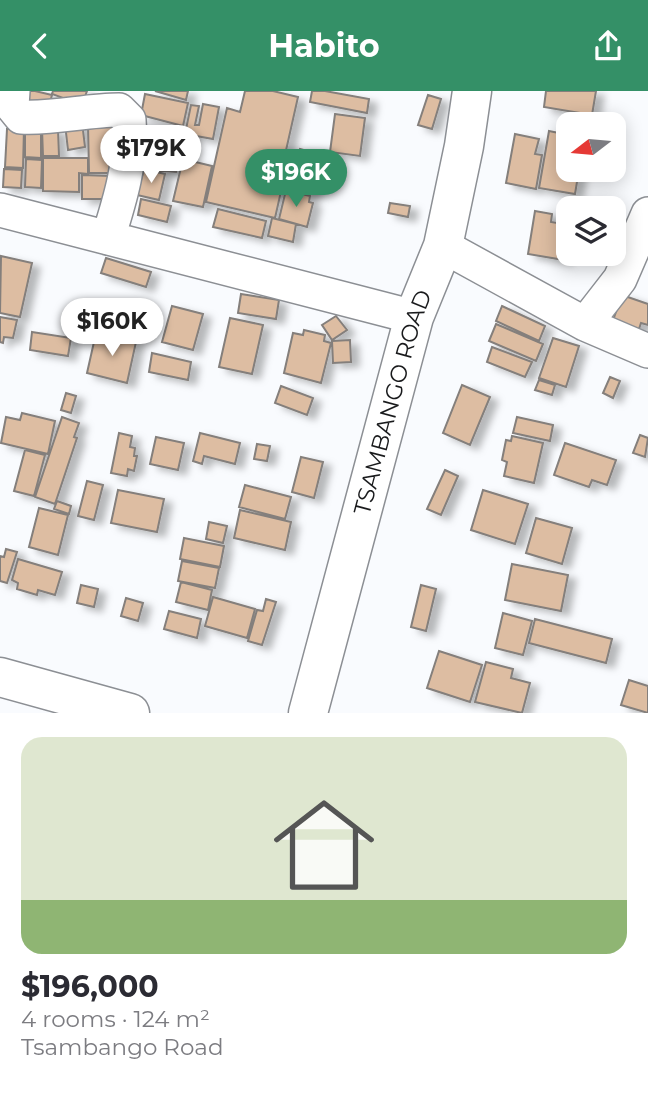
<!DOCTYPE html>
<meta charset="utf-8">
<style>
:root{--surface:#fff;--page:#f7f7f7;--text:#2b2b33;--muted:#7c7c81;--accent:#349067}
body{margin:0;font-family:Montserrat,sans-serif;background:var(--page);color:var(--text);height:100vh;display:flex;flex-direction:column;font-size:26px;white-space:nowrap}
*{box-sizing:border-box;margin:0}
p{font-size:23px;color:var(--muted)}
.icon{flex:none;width:38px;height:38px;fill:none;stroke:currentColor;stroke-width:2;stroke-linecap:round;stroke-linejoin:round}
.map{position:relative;height:622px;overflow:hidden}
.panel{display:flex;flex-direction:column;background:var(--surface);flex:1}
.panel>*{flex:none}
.needle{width:46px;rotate:254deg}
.buttons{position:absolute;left:556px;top:21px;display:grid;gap:14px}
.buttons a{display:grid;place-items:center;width:70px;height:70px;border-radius:14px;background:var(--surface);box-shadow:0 4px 18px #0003;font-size:35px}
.price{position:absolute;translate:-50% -60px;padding:0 16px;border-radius:24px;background:#fff;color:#222;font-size:23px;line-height:46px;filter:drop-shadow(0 2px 4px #0008)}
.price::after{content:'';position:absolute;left:50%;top:42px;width:21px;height:16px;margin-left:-10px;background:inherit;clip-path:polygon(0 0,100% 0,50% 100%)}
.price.on{background:var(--accent);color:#fff}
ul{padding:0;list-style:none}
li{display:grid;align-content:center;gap:14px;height:371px;padding:0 21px}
li span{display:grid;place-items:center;height:217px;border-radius:21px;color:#555}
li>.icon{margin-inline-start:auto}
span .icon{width:126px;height:126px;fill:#fffc;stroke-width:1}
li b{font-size:30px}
header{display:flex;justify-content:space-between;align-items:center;height:91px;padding:0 21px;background:var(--accent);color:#fff;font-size:32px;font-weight:700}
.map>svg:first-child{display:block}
.building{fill:#ddbda2;stroke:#847f7b;stroke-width:2;filter:url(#shadow)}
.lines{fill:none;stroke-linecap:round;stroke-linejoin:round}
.minor-casing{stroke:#8c8f94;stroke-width:36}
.tertiary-casing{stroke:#8c8f94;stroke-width:41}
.minor{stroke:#fff;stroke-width:33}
.tertiary{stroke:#fff;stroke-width:38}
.labels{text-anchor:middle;stroke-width:5;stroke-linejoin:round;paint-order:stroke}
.street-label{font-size:23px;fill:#191a1c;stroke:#fff}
</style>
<header><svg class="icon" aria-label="back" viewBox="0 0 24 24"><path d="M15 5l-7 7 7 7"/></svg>Habito<svg class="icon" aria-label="share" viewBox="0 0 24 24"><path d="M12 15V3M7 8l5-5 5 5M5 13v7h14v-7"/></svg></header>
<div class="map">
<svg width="648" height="622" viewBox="0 0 648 622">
<defs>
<filter id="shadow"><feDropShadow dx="8" dy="4.5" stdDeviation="3.5" flood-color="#0004"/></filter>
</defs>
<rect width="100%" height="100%" fill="#f9fbfe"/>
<path class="building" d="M 23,0 L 35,0 L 52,4 L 48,19 L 20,12 Z
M 53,0 L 87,0 L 82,14 L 52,3 Z
M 155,0 L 188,0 L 186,9 Z
M 245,0 L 273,0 L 298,6 L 278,95 L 282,96 L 275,127 L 206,111 L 227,17 L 240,21 Z
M 312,0 L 325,0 L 369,8 L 367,22 L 310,11 Z
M 546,0 L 596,0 L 592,24 L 544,16 Z
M 145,3 L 188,12 L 183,35 L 141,24 Z
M 428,4 L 441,8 L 432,38 L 418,34 Z
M 203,13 L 219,16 L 213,48 L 185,43 L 191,14 L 199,15 L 195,34 L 199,34 Z
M 335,23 L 365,27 L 360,65 L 330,61 Z
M 82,31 L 85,56 L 68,59 L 65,33 Z
M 88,35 L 113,35 L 114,82 L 89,82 Z
M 7,38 L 24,38 L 23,77 L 5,76 Z
M 25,38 L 41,38 L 41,67 L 25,66 Z
M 42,38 L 58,38 L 59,65 L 43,65 Z
M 549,40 L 569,44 L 569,79 L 579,79 L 575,103 L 539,97 Z
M 515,43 L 539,48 L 535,63 L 542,64 L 536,98 L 506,92 Z
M 149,52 L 179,57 L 176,81 L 145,78 Z
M 300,58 L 322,64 L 319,74 L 327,77 L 323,91 L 293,84 Z
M 43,67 L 88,67 L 88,83 L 79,82 L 79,101 L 43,100 Z
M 26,68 L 42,69 L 41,97 L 25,96 Z
M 183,68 L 212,75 L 203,116 L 173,110 Z
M 4,78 L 22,79 L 21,97 L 3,96 Z
M 144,78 L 165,83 L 159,109 L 137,104 Z
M 82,84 L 111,85 L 105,108 L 82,108 Z
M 290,86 L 315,91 L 313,102 L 288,97 Z
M 286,99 L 310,105 L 309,111 L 313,112 L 307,136 L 279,128 Z
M 141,108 L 171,115 L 167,131 L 138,124 Z
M 390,112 L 410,115 L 408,126 L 388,122 Z
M 218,118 L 266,130 L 262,147 L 213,136 Z
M 535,120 L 552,123 L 551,131 L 569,134 L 564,169 L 528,163 Z
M 272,127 L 296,133 L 293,151 L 268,145 Z
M 1,165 L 32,172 L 20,226 L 0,222 Z
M 106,167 L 151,181 L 146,196 L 101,182 Z
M 241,203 L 279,209 L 276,228 L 238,222 Z
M 622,204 L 648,213 L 648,234 L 641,232 L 637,244 L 611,235 Z
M 172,215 L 203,223 L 193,259 L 162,251 Z
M 502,215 L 545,235 L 539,250 L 496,230 Z
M 336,225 L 347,239 L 332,249 L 322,234 Z
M 0,226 L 17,229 L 13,247 L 4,246 L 3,252 L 0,251 Z
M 230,227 L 263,234 L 252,283 L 219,276 Z
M 496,233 L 543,253 L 536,270 L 489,250 Z
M 304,239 L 325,244 L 324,250 L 331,252 L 321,292 L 284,282 L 293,242 L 303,244 Z
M 32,241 L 71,247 L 68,265 L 30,259 Z
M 96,242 L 136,251 L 127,292 L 87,282 Z
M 553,247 L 579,255 L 566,296 L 539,287 Z
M 350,249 L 351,271 L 333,272 L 332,250 Z
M 492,256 L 532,271 L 525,286 L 487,271 Z
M 152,262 L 191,271 L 188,289 L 149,281 Z
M 610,286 L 620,290 L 613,307 L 603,302 Z
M 539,289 L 555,294 L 552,304 L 535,299 Z
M 462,294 L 490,306 L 470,354 L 443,342 Z
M 281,295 L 313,307 L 307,324 L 275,312 Z
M 66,302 L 76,305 L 71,322 L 61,319 Z
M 22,322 L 55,330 L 48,363 L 1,352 L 6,326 L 20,329 Z
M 62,326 L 79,332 L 74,346 L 77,347 L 55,413 L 35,406 Z
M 517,326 L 553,334 L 550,350 L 513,342 Z
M 119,342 L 132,345 L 130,356 L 135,357 L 134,365 L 137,365 L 134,380 L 128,378 L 127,385 L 111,382 Z
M 200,342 L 240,352 L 235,373 L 204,365 L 202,373 L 193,370 Z
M 640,344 L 648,347 L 645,366 L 633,362 Z
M 512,345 L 543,352 L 534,392 L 504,385 L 507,371 L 502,369 L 506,349 L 511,350 Z
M 156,346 L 184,352 L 178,379 L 150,373 Z
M 565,352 L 616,369 L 607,394 L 592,389 L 589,396 L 554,384 Z
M 257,353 L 270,355 L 267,370 L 254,368 Z
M 25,359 L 45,364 L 34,405 L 14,400 Z
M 301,366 L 323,371 L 314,407 L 292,401 Z
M 445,379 L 458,385 L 441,424 L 427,418 Z
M 87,390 L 103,394 L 94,429 L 78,425 Z
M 245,394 L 291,406 L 285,428 L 239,416 Z
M 118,399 L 164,408 L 157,441 L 111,432 Z
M 483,399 L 528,413 L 515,453 L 471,439 Z
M 57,410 L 71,415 L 69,423 L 54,418 Z
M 39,417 L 68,424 L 58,464 L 29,456 Z
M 240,419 L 291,431 L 285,459 L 234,447 Z
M 536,427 L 572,437 L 562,473 L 526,462 Z
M 209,431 L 227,435 L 223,452 L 206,448 Z
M 184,447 L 224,455 L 220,476 L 180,468 Z
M 6,458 L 17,461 L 7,492 L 0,490 L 0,465 L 4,466 Z
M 18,468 L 62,481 L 55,504 L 38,499 L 37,504 L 17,498 L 18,492 L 12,489 Z
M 182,470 L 219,477 L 215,497 L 178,490 Z
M 512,473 L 568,484 L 561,520 L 505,509 Z
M 181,491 L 212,499 L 208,519 L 176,511 Z
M 81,494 L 98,498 L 94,516 L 77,512 Z
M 421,494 L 436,498 L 426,540 L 411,536 Z
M 213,506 L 255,518 L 247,547 L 205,535 Z
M 126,507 L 143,512 L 138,530 L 121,525 Z
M 266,508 L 276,511 L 262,554 L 248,550 L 257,519 L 263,520 Z
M 169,520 L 201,528 L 197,547 L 164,538 Z
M 503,522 L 532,530 L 523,564 L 495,557 Z
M 535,528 L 612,548 L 606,572 L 529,552 Z
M 439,560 L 482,574 L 470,611 L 427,597 Z
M 486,571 L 513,578 L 511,587 L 530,592 L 522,622 L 475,611 Z
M 629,589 L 648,595 L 648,622 L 621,614 Z"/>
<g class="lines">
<g class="minor-casing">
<path id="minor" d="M 13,0 L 12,15 L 21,26 C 54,28 86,19 119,19 L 129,29 C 132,70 120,109 108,147
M 0,119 L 414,226
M 443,155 L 585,233 L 648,260
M 585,233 L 620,188 L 648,123"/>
</g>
<g class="tertiary-casing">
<g id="tertiary">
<path d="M 0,586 L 130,622"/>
<path id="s1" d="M 308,622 L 414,226 L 443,155 L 464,55 L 472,0"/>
</g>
</g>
<use href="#minor" class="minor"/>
<use href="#tertiary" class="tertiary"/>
</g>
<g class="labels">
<g class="street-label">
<text dy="8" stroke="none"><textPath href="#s1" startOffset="322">TSAMBANGO ROAD</textPath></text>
</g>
</g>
</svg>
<div class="buttons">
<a><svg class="needle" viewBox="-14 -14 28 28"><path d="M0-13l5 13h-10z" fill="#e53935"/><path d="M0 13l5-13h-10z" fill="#7c7c81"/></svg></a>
<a><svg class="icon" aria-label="layers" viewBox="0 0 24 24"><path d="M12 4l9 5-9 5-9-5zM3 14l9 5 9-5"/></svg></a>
</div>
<b class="price" style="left:151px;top:94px">$179K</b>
<b class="price on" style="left:296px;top:118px">$196K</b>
<b class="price" style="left:112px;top:267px">$160K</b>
</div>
<section class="panel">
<ul>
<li><span style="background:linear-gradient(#dfe7d0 75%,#8fb573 0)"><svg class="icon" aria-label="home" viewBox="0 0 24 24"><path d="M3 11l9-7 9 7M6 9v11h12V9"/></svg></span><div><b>$196,000</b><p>4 rooms · 124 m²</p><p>Tsambango Road</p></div></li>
</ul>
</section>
